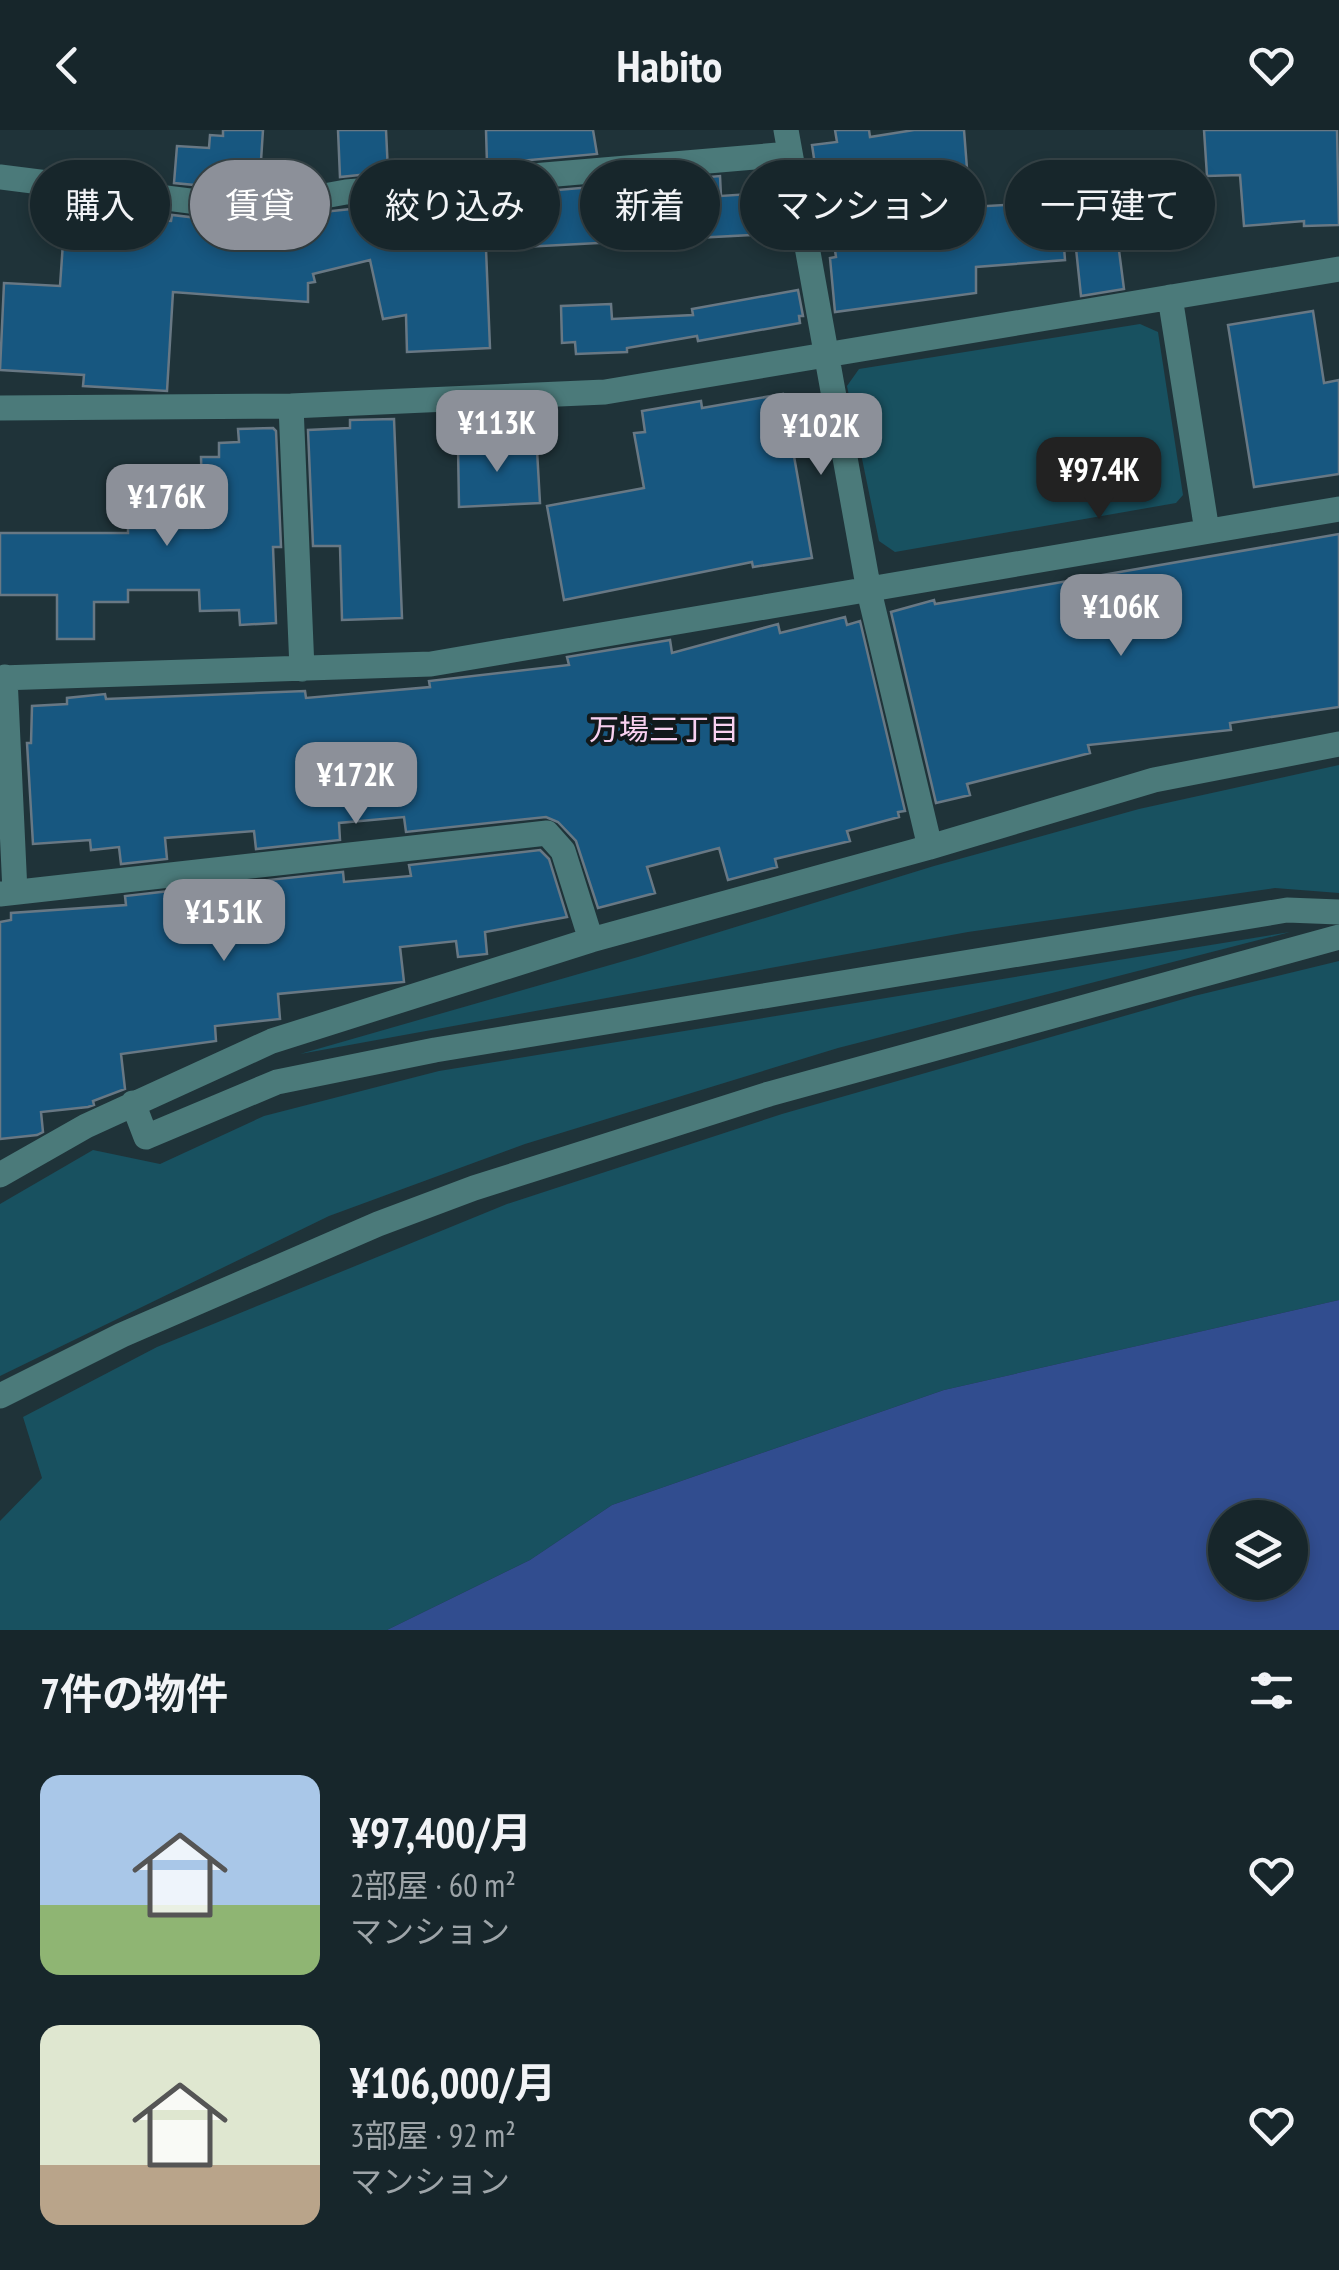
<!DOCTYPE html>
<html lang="ja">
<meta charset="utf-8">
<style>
:root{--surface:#17262b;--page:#243237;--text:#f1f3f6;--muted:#9ea5a9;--line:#364347;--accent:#8c9099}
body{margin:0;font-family:"PT Sans Narrow","Noto Sans JP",sans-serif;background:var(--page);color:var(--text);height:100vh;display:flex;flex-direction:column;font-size:38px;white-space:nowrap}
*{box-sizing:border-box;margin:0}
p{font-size:32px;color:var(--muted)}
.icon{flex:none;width:55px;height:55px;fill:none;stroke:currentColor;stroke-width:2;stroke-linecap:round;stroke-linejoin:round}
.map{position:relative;height:1500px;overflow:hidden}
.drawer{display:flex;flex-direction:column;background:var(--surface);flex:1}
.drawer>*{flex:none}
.banner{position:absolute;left:30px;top:30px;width:1280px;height:90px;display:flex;gap:20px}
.fabs{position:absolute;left:1208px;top:1370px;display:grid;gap:20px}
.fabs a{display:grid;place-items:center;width:100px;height:100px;border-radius:50%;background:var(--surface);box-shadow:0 5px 15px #0003,0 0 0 2px var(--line);font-size:50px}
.price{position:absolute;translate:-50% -85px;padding:0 22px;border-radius:20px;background:var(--accent);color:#fff;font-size:32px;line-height:65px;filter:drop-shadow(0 2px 5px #0008)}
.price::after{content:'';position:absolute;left:50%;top:60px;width:30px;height:22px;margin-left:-15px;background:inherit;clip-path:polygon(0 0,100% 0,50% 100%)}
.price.selected{background:#222;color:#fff}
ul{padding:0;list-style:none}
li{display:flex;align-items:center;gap:30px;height:250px;padding:0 40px}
li span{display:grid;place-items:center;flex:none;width:280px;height:200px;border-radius:20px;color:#555}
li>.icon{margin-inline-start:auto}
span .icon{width:120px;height:120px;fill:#fffc;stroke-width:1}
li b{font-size:42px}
h2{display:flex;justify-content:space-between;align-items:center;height:120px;padding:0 40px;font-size:42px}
.pill{padding:0 35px;border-radius:45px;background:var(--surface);box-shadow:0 5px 15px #0003,0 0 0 2px var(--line);font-size:35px;line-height:90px}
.pill.selected{background:var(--accent);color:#fff}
header{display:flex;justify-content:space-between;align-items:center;height:130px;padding:0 40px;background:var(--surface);font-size:45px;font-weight:600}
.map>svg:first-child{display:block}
.green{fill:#185160}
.water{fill:#314d8f;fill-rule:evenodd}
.building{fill:#175780;stroke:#687884;stroke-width:2.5}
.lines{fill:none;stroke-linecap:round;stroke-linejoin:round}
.minor{stroke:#4b7a7a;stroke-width:25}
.tertiary{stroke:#4b7a7a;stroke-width:25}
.labels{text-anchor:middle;stroke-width:8;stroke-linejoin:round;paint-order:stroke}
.neighbourhood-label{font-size:30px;fill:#f9d1f0;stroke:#11191c}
</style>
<header><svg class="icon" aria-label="back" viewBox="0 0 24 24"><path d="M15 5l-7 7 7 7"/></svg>Habito<svg class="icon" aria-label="heart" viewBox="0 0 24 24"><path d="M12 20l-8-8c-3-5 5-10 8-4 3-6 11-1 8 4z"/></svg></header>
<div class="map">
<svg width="1339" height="1500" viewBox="0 0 1339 1500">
<rect width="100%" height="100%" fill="#1f3339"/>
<path class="green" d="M 1140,194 L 1158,202 L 1183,365 L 1176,373 L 895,422 L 879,411 L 847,256 L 859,239 Z
M 1339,635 L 1339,763 L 1275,758 L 968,802 L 300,924 L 638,827 L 934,736 L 1139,679 Z
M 1290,802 L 838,918 L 525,1014 L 329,1086 L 0,1246 L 0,1074 L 93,1020 L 160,1034 L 264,986 L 439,941 Z
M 1339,831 L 1339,1170 L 944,1260 L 612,1375 L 530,1430 L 387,1500 L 0,1500 L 0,1391 L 42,1348 L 23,1287 L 157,1217 L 507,1074 L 782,984 L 1194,866 Z"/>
<path class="water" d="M 1339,1170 L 1339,1500 L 387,1500 L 530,1430 L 612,1375 L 944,1260 ZM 1225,1388 L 1290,1388 L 1290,1452 L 1225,1452 Z"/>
<path class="building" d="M 223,0 L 263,0 L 259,61 L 174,53 L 177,16 L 209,18 L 210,5 L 223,6 Z
M 338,0 L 386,0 L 388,42 L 340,47 Z
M 486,0 L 593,0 L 597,24 L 487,34 Z
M 835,0 L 869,0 L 870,7 L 914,0 L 964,0 L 970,77 L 1037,73 L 1037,80 L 1061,78 L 1065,130 L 976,137 L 976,163 L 835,182 L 830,128 L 836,127 L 827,67 L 820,68 L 812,15 L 837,12 Z
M 1204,0 L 1337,0 L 1339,95 L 1304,96 L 1304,91 L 1244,96 L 1240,45 L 1207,46 Z
M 720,46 L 721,66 L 750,64 L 751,105 L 486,119 L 490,218 L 407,222 L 406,185 L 383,189 L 370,130 L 313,144 L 315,152 L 308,153 L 308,172 L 173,162 L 167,261 L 83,256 L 84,245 L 0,240 L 4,153 L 60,156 L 65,84 L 171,91 L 172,85 L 257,95 L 257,100 L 332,81 L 390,75 L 390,84 L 397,84 L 397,93 L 489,88 L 488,66 Z
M 1117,105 L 1124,159 L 1081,166 L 1075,109 Z
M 798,160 L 803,186 L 799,186 L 800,193 L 698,211 L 697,206 L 627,218 L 627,222 L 576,224 L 575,212 L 562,213 L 561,176 L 611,174 L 612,189 L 693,185 L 692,179 Z
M 1313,181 L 1324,253 L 1339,250 L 1339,344 L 1254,357 L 1228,195 Z
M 783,264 L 812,428 L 753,437 L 752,432 L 564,470 L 547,376 L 644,358 L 634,303 L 645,302 L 642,281 L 701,271 L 702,278 Z
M 394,289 L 402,488 L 342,490 L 340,416 L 313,416 L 308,300 L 350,298 L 350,290 Z
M 273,298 L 276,301 L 281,417 L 273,417 L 276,493 L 240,495 L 239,480 L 200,481 L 199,460 L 128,460 L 128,472 L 94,472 L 94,509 L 57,509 L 57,465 L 0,465 L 0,403 L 128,403 L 128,398 L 203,398 L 201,327 L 219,327 L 219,313 L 239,312 L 238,299 Z
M 519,312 L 520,322 L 537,320 L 540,373 L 459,377 L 458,315 Z
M 1339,404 L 1339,577 L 1230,593 L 1231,600 L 1088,615 L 1090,623 L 967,654 L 970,665 L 936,673 L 891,482 L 934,470 L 935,474 Z
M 845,487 L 847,495 L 860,491 L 905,681 L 898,682 L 899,687 L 847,701 L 850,711 L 775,729 L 777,737 L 728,750 L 719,718 L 647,737 L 655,763 L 598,778 L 576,711 L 558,692 L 546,687 L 406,702 L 404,687 L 339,693 L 340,710 L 256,719 L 254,701 L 165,708 L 167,729 L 121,734 L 119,717 L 91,720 L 90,710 L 33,714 L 27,613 L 31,613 L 32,576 L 67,574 L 67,568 L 105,564 L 106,569 L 305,561 L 306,568 L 430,557 L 429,551 L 569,535 L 567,527 L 670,510 L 672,523 L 778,494 L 780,503 Z
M 540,720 L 549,729 L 567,787 L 485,802 L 487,824 L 458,827 L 456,811 L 400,817 L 404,852 L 278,864 L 280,889 L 215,896 L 216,911 L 121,924 L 125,959 L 93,971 L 94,975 L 88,977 L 41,982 L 43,1002 L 37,1005 L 0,1009 L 0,792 L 11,790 L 11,783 L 126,775 L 125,766 L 170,761 L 170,767 L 259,757 L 259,751 L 343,742 L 344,752 L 411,746 L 409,735 Z"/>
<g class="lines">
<path class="minor" d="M 786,0 L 869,461 L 930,717
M 0,47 L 253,79 L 346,62 L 790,24
M 1170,167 L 1207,401
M 291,276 L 302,539
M 0,278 L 291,276 L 605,262 L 1339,139
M 5,547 L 15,762
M 0,548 L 431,534 L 1339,379
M 0,764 L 547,703 L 563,721 L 591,810
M 133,973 L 146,1007 L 277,952 L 435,920 L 1287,780 L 1339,782
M 0,1045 L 86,996 L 272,911 L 591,810 L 930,717 L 1154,650 L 1339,614"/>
<path class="tertiary" d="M 0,1266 L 122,1205 L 378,1094 L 474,1058 L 769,964 L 1339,807"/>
</g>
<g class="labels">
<g class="neighbourhood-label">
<text x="664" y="610">万場三丁目</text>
</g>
</g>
</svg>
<div class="fabs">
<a><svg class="icon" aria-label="layers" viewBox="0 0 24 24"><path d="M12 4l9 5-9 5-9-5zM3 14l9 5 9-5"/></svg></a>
</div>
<b class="price" style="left:497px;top:345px">¥113K</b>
<b class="price" style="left:821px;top:348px">¥102K</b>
<b class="price selected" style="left:1099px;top:392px">¥97.4K</b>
<b class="price" style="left:167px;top:419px">¥176K</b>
<b class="price" style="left:1121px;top:529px">¥106K</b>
<b class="price" style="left:356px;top:697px">¥172K</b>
<b class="price" style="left:224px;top:834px">¥151K</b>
<div class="banner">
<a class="pill">購入</a>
<a class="pill selected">賃貸</a>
<a class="pill">絞り込み</a>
<a class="pill">新着</a>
<a class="pill">マンション</a>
<a class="pill">一戸建て</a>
</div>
</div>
<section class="drawer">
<h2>7件の物件<svg class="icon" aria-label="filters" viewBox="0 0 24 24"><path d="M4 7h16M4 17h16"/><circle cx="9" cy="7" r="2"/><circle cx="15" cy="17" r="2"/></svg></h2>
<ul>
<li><span style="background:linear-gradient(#a9c7e8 65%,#8fb573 0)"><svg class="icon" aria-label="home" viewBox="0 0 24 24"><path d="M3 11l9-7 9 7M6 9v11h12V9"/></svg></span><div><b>¥97,400/月</b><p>2部屋 · 60 m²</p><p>マンション</p></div><svg class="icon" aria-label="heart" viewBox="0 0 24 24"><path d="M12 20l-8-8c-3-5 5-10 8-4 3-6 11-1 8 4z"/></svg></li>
<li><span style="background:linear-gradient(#dfe7d0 70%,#b9a48a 0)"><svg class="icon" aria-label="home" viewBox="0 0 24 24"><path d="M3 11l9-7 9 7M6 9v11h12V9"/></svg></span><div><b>¥106,000/月</b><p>3部屋 · 92 m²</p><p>マンション</p></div><svg class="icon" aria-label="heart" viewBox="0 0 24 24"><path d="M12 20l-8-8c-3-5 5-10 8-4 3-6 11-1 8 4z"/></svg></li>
</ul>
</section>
